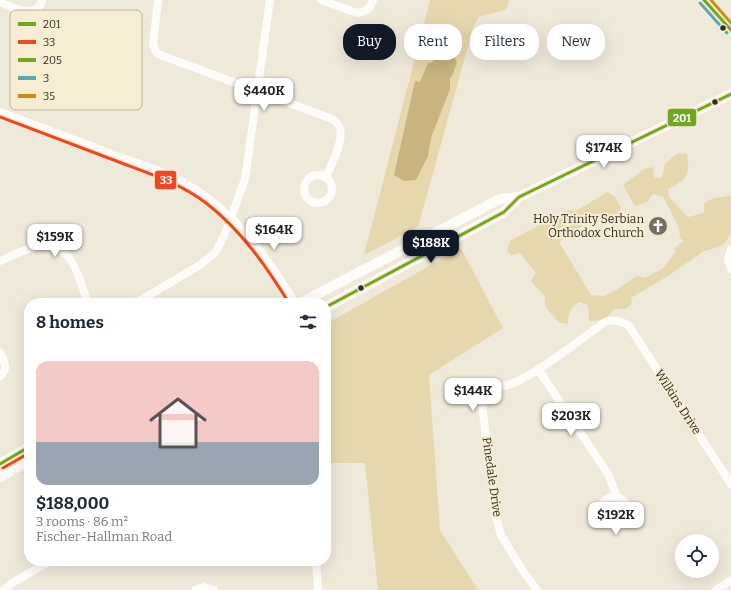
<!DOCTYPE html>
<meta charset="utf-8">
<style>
:root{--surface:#fff;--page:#f2f2f3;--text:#1f2937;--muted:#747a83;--accent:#111827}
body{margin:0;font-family:Bitter,serif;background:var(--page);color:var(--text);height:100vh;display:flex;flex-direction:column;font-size:15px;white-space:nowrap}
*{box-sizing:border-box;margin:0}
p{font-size:13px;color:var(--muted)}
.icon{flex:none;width:22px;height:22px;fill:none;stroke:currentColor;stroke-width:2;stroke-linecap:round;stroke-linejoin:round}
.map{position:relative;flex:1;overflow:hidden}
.sheet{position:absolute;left:24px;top:298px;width:307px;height:268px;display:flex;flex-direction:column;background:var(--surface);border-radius:16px;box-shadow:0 4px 16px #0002}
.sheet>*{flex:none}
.hud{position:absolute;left:343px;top:24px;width:328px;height:36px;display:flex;gap:8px}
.controls{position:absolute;left:675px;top:534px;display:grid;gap:8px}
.controls a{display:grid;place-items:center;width:44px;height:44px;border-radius:50%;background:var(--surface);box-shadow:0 4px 16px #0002;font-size:20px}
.price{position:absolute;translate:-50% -34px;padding:0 9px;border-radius:8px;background:#fff;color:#222;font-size:13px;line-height:26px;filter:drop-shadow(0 1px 2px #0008)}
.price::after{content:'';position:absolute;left:50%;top:24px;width:12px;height:9px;margin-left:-6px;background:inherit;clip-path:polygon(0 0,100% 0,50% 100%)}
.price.active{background:var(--accent);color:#fff}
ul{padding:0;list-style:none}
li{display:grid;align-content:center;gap:8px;height:212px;padding:0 12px}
li span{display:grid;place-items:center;height:124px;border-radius:12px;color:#555}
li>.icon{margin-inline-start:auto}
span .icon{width:72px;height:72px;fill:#fffc;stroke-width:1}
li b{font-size:17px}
h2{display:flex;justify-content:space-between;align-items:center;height:48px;padding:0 12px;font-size:17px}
.tag{padding:0 14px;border-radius:16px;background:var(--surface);box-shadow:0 4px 16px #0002;font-size:14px;line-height:36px}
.tag.active{background:var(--accent);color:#fff}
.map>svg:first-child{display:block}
.green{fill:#e7d7ad}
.water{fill:#c7b480}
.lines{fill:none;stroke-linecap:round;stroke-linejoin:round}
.minor{stroke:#fdfcf9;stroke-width:8}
.major{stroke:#fdfcf9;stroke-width:10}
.bus-1-casing{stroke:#f7edd2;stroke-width:6}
.bus-2-casing{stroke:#f7edd2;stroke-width:6}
.bus-3-casing{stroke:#f7edd2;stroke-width:6}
.bus-4-casing{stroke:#f7edd2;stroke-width:6}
.bus-5-casing{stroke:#f7edd2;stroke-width:6}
.bus-1{stroke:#72a624;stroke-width:3}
.bus-2{stroke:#f14625;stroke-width:3}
.bus-3{stroke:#72a624;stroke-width:3}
.bus-4{stroke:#5da6b3;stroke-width:3}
.bus-5{stroke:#d08a11;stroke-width:3}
.bus-dot{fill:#312d22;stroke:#f7edd2;stroke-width:1.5}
.labels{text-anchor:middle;stroke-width:4;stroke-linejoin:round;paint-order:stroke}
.poi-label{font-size:12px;fill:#312d22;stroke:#f7edd2;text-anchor:end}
.street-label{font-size:12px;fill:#312d22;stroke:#f7edd2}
.key{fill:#f7edd2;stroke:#bcb39d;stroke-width:1}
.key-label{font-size:11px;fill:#312d22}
.line-badge{stroke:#f7edd2;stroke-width:1.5}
.badge-label{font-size:11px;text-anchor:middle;font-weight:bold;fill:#fff}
</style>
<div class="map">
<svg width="731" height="590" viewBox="0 0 731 590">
<rect width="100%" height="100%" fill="#efe9da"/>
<path class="green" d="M 430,0 L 509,0 L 507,8 L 505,10 L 479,17 L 473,28 L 418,227 L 364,255 Z
M 678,153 L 687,154 C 691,175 686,180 668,189 L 669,197 L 688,217 L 704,213 L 704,204 C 710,197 722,198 731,195 L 731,234 L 725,243 L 718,247 L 704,251 L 668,276 L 631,298 L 632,303 L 626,309 L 614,309 C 607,319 601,321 589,321 L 588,305 L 580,302 C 570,307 568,313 568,324 L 558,322 L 545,306 L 545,297 L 531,281 L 536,273 L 520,253 L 511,255 L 507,251 L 510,241 L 568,210 L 576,211 L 607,192 L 615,197 L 621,208 L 618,216 L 606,223 L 601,213 L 559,242 L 591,295 L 604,296 L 613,292 L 637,276 L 644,278 L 662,269 L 676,252 L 674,249 L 679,244 L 684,242 L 680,238 L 679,227 L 663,197 L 653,194 L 647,202 L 635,206 L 623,185 L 644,169 L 653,167 L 654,177 L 661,178 L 664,170 L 665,164 Z
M 461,248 L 503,328 L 429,375 L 440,530 L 478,590 L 378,590 L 365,463 L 326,463 L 326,324 Z"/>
<path class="water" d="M 457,44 L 458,49 L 455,59 L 457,62 L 453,74 L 450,78 L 450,89 L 431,138 L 428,156 L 416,180 L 404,181 L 394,175 L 415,81 L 420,82 L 428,63 L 433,62 L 434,57 Z"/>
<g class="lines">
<path class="minor" d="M 158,0 L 153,44 L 155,50 L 158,54 L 332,119 C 335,121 338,124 340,128 C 344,141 331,165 326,177
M 321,0 L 357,13 C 365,12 371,8 373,0
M 0,2 C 12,7 37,21 42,0
M 0,112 C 38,126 76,140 114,155 C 141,164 169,173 193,188 C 238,216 268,258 295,303
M304 189a14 14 0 1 1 28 0a14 14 0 1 1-28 0Z
M 731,250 L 728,259 L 731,269
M 0,261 C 12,256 25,249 38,246 C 72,239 79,279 88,303
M 136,303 L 200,265 L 215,253 L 224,236 L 245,179 L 270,0
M 0,352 C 4,361 9,369 0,376
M 538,369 L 608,474 L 617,497
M600 511a14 14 0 1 1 28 0a14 14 0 1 1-28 0Z
M 316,561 L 318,590
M 4,590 L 12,583 L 50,561
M 195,590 L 204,587 L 214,590
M 537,590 L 523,571 L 501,535 L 495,513 L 482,404 C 485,384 504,389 518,381 C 548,366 578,341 605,322 C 615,319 621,321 629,326 L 731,484
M 716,590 L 731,581"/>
<path class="major" d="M 704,0 L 731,30
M 300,303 L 500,199 L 519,197
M 326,307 L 504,212 L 519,197 L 731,94
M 0,464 L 29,447
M 0,477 L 29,460"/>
<g class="bus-1-casing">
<path id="bus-1" d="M 326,307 L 504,212 L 519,197 L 731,94
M 0,464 L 29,447"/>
</g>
<g class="bus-2-casing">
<path id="bus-2" d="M 0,117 C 37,131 74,145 111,159 C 144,172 177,181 206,203 C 241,230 266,266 289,303
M 3,468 L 29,453"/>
</g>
<g class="bus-3-casing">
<path id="bus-3" d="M 704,0 L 731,30"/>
</g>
<g class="bus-4-casing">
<path id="bus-4" d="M 700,3 L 727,33"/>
</g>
<g class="bus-5-casing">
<path id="bus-5" d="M 711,0 L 731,23"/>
</g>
<use href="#bus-1" class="bus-1"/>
<use href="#bus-2" class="bus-2"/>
<use href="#bus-3" class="bus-3"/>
<use href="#bus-4" class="bus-4"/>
<use href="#bus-5" class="bus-5"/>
</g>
<defs>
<g id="church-disc" transform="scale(1)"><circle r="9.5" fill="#746f62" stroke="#f7edd2"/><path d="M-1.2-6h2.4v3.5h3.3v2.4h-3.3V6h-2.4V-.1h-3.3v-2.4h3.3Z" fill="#fff"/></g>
</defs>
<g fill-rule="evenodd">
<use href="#church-disc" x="658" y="226"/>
</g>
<g class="bus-dot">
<circle cx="723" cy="28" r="3.5"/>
<circle cx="715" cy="102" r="3.5"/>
<circle cx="361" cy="288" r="3.5"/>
</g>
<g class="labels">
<g class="poi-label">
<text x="644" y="223">Holy Trinity Serbian<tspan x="644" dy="14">Orthodox Church</tspan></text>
</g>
<g class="street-label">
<text transform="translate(678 402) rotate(57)" y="4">Wilkins Drive</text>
<text transform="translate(492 477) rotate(82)" y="4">Pinedale Drive</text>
</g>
</g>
<rect x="10" y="10" width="132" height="100" rx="6" class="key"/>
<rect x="18" y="22" width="18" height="4" fill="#72a624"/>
<rect x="18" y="40" width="18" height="4" fill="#f14625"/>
<rect x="18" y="58" width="18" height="4" fill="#72a624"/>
<rect x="18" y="76" width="18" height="4" fill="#5da6b3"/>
<rect x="18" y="94" width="18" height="4" fill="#d08a11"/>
<g class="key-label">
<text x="43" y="28">201</text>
<text x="43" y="46">33</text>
<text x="43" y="64">205</text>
<text x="43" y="82">3</text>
<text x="43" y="100">35</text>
</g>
<g class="line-badge">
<rect x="667" y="108" width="30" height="19" rx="4" fill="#72a624"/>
<rect x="154" y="170" width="23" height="20" rx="4" fill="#f14625"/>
</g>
<g class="badge-label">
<text x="682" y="122">201</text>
<text x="166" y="184">33</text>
</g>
</svg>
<div class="controls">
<a><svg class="icon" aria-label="locate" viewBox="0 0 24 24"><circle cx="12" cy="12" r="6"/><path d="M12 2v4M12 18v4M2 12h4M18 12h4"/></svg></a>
</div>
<b class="price" style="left:264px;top:112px">$440K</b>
<b class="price" style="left:604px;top:169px">$174K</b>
<b class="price" style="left:274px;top:251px">$164K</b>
<b class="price" style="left:55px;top:258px">$159K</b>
<b class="price active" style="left:431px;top:264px">$188K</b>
<b class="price" style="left:473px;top:412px">$144K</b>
<b class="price" style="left:571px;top:437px">$203K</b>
<b class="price" style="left:616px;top:536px">$192K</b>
<div class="hud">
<a class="tag active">Buy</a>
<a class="tag">Rent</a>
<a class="tag">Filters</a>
<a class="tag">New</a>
</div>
<section class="sheet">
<h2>8 homes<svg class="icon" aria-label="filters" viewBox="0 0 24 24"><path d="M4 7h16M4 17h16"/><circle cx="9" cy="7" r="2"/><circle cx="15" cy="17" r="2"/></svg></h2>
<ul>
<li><span style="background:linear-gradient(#f6c9c9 65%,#9aa5b1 0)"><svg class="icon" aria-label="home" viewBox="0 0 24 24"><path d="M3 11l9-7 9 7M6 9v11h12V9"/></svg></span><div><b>$188,000</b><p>3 rooms · 86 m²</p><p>Fischer-Hallman Road</p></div></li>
</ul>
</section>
</div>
